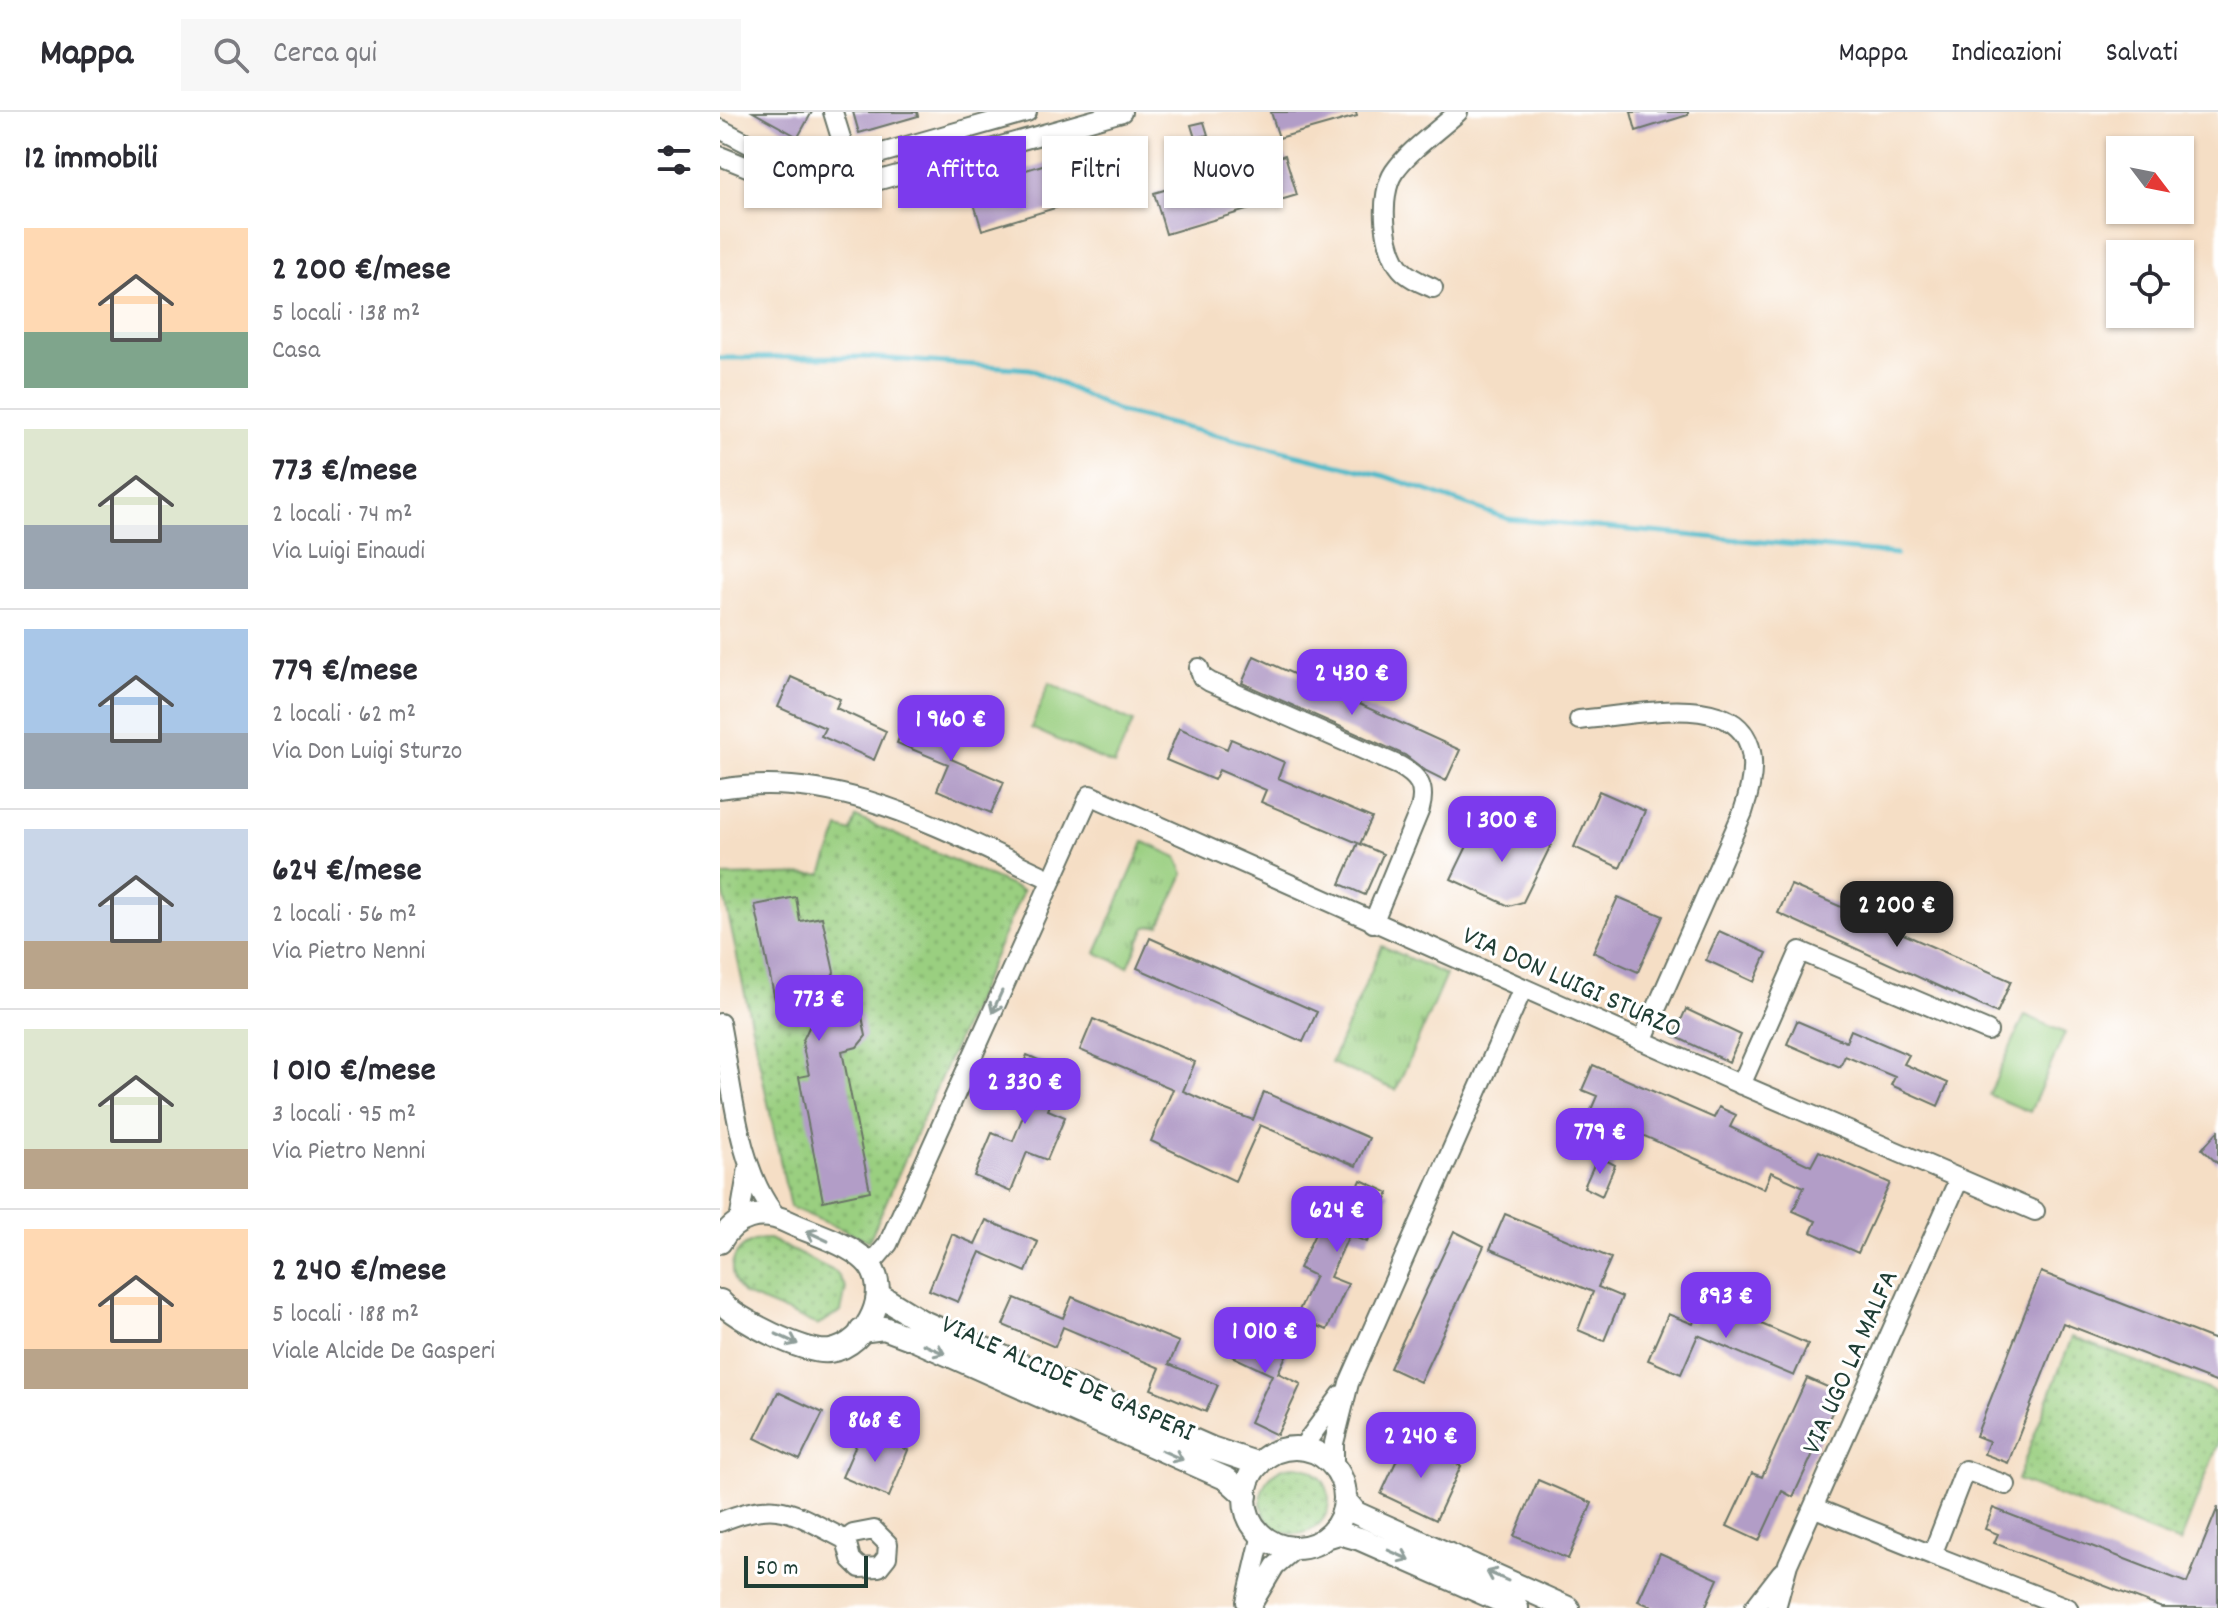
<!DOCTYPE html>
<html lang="it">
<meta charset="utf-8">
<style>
:root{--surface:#fff;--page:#f7f7f7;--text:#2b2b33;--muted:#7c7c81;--line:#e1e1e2;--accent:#7c3aed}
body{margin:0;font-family:Dekko,sans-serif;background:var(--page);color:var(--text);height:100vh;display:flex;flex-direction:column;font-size:30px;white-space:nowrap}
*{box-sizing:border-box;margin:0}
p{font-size:26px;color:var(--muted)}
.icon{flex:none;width:44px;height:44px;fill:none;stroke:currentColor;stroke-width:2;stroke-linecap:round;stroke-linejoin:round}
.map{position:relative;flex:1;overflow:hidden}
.drawer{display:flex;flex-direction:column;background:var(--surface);width:720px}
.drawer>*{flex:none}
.hud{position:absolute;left:24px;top:24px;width:760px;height:72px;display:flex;gap:16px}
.needle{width:52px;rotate:122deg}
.buttons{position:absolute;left:1386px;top:24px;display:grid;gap:16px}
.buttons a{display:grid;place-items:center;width:88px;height:88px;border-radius:0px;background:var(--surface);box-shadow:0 2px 6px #0004;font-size:40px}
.scale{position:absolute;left:24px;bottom:20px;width:124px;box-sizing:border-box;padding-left:8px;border:4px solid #1f3d34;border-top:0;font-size:22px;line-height:28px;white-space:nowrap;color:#1f3d34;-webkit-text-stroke:6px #fff;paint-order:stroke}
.price{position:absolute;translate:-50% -68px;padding:0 18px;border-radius:16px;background:var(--accent);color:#fff;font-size:26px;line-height:52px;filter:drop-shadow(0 2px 4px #0008)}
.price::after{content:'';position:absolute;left:50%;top:48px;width:24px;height:18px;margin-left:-12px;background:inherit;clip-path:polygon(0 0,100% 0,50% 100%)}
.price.selected{background:#222;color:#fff}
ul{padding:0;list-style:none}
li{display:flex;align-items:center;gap:24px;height:200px;padding:0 24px}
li+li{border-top:2px solid var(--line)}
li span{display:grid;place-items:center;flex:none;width:224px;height:160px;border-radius:0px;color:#555}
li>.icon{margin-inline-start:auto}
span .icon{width:96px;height:96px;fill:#fffc;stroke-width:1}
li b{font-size:34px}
h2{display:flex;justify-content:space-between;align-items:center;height:96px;padding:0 24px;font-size:34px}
.tag{padding:0 28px;border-radius:0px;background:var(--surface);box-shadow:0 2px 6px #0004;font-size:28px;line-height:72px}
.tag.selected{background:var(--accent);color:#fff}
header{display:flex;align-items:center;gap:48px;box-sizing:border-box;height:112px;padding:0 40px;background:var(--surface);border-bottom:2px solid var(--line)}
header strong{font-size:38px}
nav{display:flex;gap:44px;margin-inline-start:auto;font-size:28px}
.search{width:560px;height:72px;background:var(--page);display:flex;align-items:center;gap:20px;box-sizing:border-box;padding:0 28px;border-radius:0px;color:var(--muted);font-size:30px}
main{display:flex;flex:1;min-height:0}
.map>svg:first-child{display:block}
.grass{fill:url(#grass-dots);stroke:#5c865a;stroke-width:2}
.park{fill:url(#park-tufts);stroke:#5c865a;stroke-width:2}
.pitch{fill:#9acf80;stroke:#5c865a;stroke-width:2}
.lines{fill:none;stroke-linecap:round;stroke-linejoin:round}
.stream{stroke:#4ebac9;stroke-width:5}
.building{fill:#b29dc7}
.minor-casing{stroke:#6a7567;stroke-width:22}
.tertiary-casing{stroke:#6a7567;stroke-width:26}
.minor{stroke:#fff;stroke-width:18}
.tertiary{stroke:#fff;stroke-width:22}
.oneway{stroke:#8f9e9a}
.labels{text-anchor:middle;stroke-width:6;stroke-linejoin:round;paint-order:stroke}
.street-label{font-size:28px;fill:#1f3d34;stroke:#fff}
</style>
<header>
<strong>Mappa</strong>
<div class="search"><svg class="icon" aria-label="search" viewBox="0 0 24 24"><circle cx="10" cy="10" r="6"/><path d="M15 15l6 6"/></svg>Cerca qui</div>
<nav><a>Mappa</a><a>Indicazioni</a><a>Salvati</a></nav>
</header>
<main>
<section class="drawer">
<h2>12 immobili<svg class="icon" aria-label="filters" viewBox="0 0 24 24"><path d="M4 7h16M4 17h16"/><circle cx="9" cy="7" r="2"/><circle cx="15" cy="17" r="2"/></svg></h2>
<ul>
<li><span style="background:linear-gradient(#ffd9b3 65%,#7fa58c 0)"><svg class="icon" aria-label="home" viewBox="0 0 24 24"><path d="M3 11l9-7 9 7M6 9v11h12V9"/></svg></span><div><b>2 200 €/mese</b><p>5 locali · 138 m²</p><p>Casa</p></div></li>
<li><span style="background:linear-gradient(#dfe7d0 60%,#9aa5b1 0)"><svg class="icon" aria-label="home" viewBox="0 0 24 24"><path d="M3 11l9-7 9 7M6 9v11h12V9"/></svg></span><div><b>773 €/mese</b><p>2 locali · 74 m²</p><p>Via Luigi Einaudi</p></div></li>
<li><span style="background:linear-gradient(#a9c7e8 65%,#9aa5b1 0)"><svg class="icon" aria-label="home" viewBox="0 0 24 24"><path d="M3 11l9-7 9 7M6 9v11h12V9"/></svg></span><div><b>779 €/mese</b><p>2 locali · 62 m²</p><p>Via Don Luigi Sturzo</p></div></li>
<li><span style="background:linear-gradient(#c9d6e8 70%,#b9a48a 0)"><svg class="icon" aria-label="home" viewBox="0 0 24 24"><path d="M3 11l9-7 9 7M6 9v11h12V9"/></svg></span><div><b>624 €/mese</b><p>2 locali · 56 m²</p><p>Via Pietro Nenni</p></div></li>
<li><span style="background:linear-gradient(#dfe7d0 75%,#b9a48a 0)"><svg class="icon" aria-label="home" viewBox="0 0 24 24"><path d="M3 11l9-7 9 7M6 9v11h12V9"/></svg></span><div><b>1 010 €/mese</b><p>3 locali · 95 m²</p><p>Via Pietro Nenni</p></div></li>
<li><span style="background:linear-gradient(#ffd9b3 75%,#b9a48a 0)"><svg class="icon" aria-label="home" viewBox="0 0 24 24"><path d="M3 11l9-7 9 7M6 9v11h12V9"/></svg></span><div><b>2 240 €/mese</b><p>5 locali · 188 m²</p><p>Viale Alcide De Gasperi</p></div></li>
</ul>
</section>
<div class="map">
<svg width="1498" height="1496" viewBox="0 0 1498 1496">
<defs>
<pattern id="grass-dots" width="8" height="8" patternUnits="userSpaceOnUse" patternTransform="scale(2)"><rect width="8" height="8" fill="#9acf80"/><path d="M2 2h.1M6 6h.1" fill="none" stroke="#7da96a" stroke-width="1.8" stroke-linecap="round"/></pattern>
<pattern id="park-tufts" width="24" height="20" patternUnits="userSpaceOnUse" patternTransform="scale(2)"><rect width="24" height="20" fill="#9acf80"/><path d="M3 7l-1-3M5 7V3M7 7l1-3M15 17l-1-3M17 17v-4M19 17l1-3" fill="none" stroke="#7da96a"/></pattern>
</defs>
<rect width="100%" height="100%" fill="#fff"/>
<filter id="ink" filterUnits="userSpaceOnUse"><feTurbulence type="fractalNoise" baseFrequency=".0125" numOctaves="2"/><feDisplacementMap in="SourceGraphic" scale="16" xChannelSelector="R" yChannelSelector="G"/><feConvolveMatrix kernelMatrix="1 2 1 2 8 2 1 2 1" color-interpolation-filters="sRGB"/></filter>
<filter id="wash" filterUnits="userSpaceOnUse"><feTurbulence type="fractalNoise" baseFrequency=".006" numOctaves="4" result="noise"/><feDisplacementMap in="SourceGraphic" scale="32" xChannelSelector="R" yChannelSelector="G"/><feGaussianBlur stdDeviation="1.8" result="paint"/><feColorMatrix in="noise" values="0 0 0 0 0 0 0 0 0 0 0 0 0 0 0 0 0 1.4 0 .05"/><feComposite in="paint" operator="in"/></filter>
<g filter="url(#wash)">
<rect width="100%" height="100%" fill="#f5dec5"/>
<path class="grass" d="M 136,705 L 303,779 L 149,1129 L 70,1095 L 0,764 L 102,762 L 119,716 L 131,720 Z
M 49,1127 L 116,1160 L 126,1176 L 121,1200 L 97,1213 L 23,1182 C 0,1158 15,1126 49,1127 Z
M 1352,1225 L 1498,1281 L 1498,1332 L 1460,1431 L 1297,1368 Z
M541 1388a34 34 0 1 1 68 0a34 34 0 1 1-68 0Z"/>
<path class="park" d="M 424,730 L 457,745 L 464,762 L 440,813 L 426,815 L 408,855 L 376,841 Z
M 662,834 L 726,863 L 676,978 L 611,951 Z"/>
<path class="pitch" d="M 329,571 L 413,610 L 394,653 L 311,616 Z
M 1305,903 L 1345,921 L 1310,1000 L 1269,983 Z"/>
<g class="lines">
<path class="stream" d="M 0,246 L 144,245 L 310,257 L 400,300 L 665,364 L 788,407 L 1176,442"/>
</g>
<g id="blocks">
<path class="building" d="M 33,0 L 92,0 L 78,25 Z
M 133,0 L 197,0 L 198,4 L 139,21 Z
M 551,0 L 636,0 L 637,4 L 559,26 Z
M 911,0 L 968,0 L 968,3 L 916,19 Z
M 484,10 L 488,23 L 475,26 L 471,13 Z
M 416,25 L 428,68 L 262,118 L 249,75 Z
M 565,43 L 577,83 L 446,122 L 434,81 Z
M 534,544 L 740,638 L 726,669 L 706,659 L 685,643 L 522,571 Z
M 71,565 L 120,587 L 116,596 L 166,619 L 154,648 L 101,624 L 105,616 L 58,595 Z
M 189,601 L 242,623 L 231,647 L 284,670 L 271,701 L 217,678 L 228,652 L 177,631 Z
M 459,616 L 507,637 L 511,627 L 564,650 L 558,666 L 652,706 L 640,732 L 663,742 L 645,783 L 620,772 L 638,731 L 541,690 L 546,678 L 499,658 L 494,668 L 446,648 Z
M 879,679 L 925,699 L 900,756 L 854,735 Z
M 791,712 L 831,733 L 803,790 L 789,794 L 731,767 L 748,732 Z
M 1071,773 L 1291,869 L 1277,901 L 1058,801 Z
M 76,785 L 80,809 L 102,805 L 114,860 L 109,869 L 114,863 L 123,889 L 142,904 L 146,924 L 137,935 L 122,939 L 150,1079 L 103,1089 L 79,965 L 89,963 L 82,930 L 107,877 L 55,888 L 35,793 Z
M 898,785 L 943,804 L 918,860 L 873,840 Z
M 999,819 L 1047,841 L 1034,870 L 986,848 Z
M 430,826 L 597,900 L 583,930 L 417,856 Z
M 966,897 L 1021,923 L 1009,950 L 954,924 Z
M 373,907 L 475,950 L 463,979 L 506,998 L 533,1008 L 544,980 L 649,1026 L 636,1054 L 540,1013 L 515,1069 L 431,1029 L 453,977 L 360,938 Z
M 1077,909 L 1126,930 L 1131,918 L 1189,943 L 1184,952 L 1228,971 L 1218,994 L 1171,973 L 1175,965 L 1125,944 L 1120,955 L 1067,932 Z
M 307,943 L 344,959 L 328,998 L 345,1005 L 327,1048 L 307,1040 L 291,1080 L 254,1064 L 272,1021 L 293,1029 L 307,994 L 289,986 Z
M 873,953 L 994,1006 L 999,995 L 1016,1003 L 1010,1015 L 1091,1054 L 1099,1039 L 1170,1071 L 1138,1141 L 1091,1120 L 1096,1109 L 1073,1099 L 1084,1075 L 1051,1060 L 1044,1077 L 870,1000 L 877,984 L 862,978 Z
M 1498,1019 L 1498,1052 L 1482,1037 Z
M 878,1044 L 895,1053 L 882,1084 L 864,1075 Z
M 641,1068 L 669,1081 L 647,1130 L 629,1123 L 610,1165 L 628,1172 L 607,1218 L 576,1205 L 595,1164 L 579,1156 L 601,1109 L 619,1117 Z
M 785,1102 L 891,1146 L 878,1175 L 902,1185 L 884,1229 L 858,1218 L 873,1180 L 770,1137 Z
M 266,1108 L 318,1130 L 306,1160 L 260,1140 L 238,1190 L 209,1178 L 232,1122 L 255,1132 Z
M 734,1119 L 764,1134 L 700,1270 L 670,1256 Z
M 1321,1160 L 1498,1229 L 1498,1271 L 1343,1211 L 1288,1351 L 1264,1342 L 1269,1329 L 1256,1324 Z
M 352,1185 L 459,1230 L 449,1252 L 498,1273 L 486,1300 L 431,1277 L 440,1256 L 343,1215 L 335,1235 L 283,1213 L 295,1186 L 343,1206 Z
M 983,1187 L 1088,1232 L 1074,1264 L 978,1223 L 961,1262 L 928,1248 L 948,1202 L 973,1212 Z
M 517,1211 L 570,1235 L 558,1261 L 581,1272 L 557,1323 L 530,1310 L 552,1263 L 503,1240 Z
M 1087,1266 L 1121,1281 L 1073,1385 L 1062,1379 L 1039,1429 L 1007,1414 L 1032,1361 L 1042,1365 Z
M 58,1280 L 103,1301 L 80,1348 L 35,1326 Z
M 142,1319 L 188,1338 L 169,1385 L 122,1365 Z
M 686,1328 L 741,1354 L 716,1408 L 661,1382 Z
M 818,1368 L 872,1391 L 848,1447 L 794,1424 Z
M 1498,1395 L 1498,1496 L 1442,1496 L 1274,1431 L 1278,1422 L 1265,1417 L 1273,1396 L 1467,1471 Z
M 940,1441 L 998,1467 L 985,1496 L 935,1496 L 918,1489 Z"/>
</g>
</g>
<g filter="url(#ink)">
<use href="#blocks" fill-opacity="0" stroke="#6a7567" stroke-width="2"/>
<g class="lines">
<g class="minor-casing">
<path id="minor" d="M 113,0 L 129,52
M 0,17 L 64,50 L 102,58 L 307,0
M 0,44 L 74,74 L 124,78 L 402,0
M 713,176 C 702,171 689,166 681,157 C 663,137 659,82 674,60 C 690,37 718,19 738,0
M 479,556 L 482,565 L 490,570 L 680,654 C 699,665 706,675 700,697 L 653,811
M 859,608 C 937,600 1068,567 1023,700 L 922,929
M 0,677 C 120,656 225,719 332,768
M 0,911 C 12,970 17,1058 57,1105
M 1021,973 L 1080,839 L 1268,919
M 19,1109 L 28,1056
M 145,1148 L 157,1145 L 168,1132 L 370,683 L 1008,967 L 1315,1099
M 581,1337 L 621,1283
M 614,1355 L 614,1331 L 629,1271 L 803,876
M 1095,1396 L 1212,1443 L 1245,1358 L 1286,1373
M 0,1410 C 60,1385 72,1401 126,1428 L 133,1422 L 154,1418 L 168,1432 L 167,1445 L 159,1455 L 140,1456 L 131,1447 L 126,1428
M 1212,1443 L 1348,1496
M 526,1490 L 542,1422
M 530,1496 L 555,1454 L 576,1436
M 1034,1496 L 1061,1461
M 1056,1496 L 1068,1452 L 1239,1067"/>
</g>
<g class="tertiary-casing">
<path id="tertiary" d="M 0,1130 C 15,1104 41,1097 68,1110 C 91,1121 126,1130 145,1148 C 175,1176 148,1233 110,1239 C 87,1243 15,1207 0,1189
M 159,1183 L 201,1209 L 491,1336 L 539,1352
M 141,1219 L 164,1216 L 193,1227 L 507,1367 L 526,1384
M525 1386a50 50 0 1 1 100 0a50 50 0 1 1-100 0Z
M 625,1388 L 636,1401 L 848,1496
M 606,1425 L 619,1421 L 640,1427 L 797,1496"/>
</g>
<use href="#minor" class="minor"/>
<use href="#tertiary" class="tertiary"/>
</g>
<defs><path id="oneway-shaft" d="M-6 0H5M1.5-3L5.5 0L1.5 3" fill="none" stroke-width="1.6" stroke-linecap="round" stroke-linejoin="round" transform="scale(2)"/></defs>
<g class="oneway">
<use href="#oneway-shaft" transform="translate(277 890) rotate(114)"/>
<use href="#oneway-shaft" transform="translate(97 1124) rotate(-155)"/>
<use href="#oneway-shaft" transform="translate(67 1227) rotate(25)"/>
<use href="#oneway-shaft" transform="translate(214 1237) rotate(24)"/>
<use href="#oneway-shaft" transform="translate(452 1343) rotate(24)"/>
<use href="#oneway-shaft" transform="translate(679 1443) rotate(24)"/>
<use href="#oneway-shaft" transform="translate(777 1464) rotate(-156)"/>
</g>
</g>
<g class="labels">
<g class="street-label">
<text transform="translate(853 868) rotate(24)" y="10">VIA DON LUIGI STURZO</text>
<text transform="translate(1128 1249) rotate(-66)" y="10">VIA UGO LA MALFA</text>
<text transform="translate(349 1264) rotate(24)" y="10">VIALE ALCIDE DE GASPERI</text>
</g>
</g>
</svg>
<div class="buttons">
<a><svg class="needle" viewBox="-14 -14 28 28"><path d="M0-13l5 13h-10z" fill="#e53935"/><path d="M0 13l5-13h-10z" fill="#7c7c81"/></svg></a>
<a><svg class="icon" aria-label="locate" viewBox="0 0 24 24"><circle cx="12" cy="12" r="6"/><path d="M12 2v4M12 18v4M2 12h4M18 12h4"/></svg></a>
</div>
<div class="scale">50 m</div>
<b class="price" style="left:632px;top:605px">2 430 €</b>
<b class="price" style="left:231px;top:651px">1 960 €</b>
<b class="price" style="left:782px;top:752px">1 300 €</b>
<b class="price selected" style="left:1177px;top:837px">2 200 €</b>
<b class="price" style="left:99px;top:931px">773 €</b>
<b class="price" style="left:305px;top:1014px">2 330 €</b>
<b class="price" style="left:880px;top:1064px">779 €</b>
<b class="price" style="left:617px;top:1142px">624 €</b>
<b class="price" style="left:1006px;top:1228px">893 €</b>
<b class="price" style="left:545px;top:1263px">1 010 €</b>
<b class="price" style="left:155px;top:1352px">868 €</b>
<b class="price" style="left:701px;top:1368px">2 240 €</b>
<div class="hud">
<a class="tag">Compra</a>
<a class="tag selected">Affitta</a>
<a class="tag">Filtri</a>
<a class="tag">Nuovo</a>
</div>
</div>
</main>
